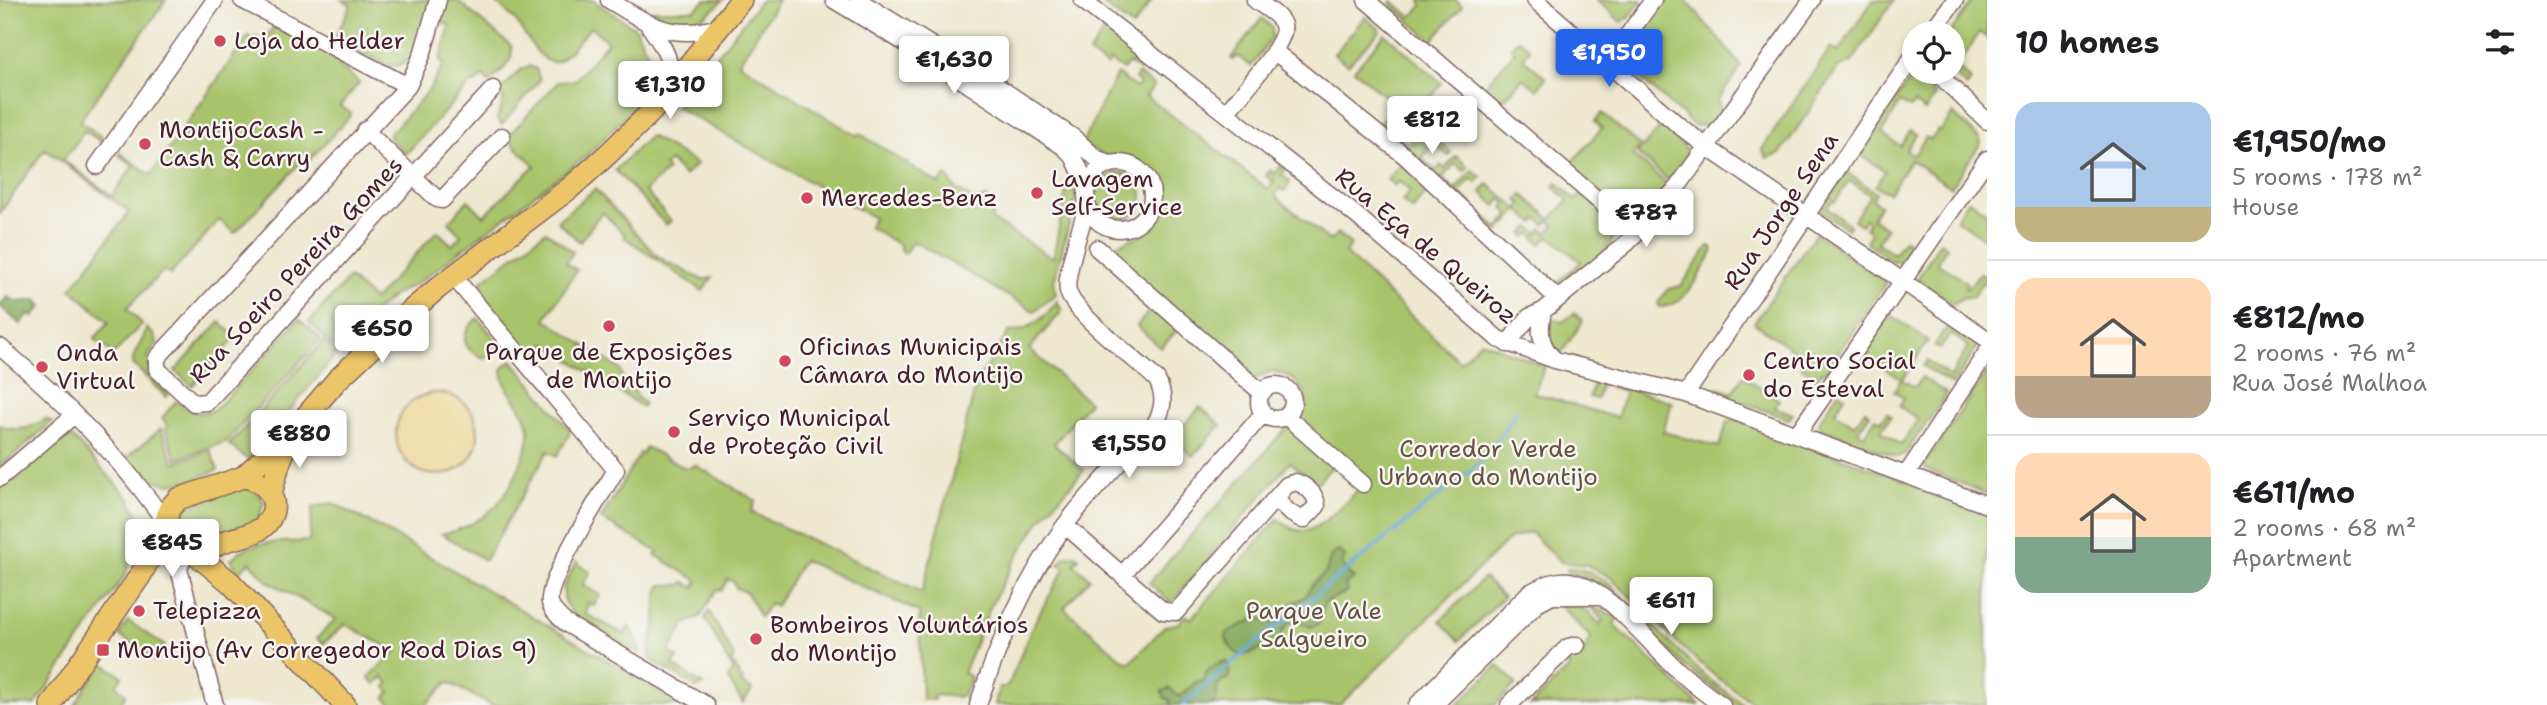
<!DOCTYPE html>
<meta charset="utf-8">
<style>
:root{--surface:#fff;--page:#f2f2f2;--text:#202124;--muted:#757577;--line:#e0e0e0;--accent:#2563eb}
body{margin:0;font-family:"Shantell Sans",sans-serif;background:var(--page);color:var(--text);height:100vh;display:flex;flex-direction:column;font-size:26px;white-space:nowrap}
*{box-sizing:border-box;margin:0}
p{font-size:23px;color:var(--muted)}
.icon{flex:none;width:38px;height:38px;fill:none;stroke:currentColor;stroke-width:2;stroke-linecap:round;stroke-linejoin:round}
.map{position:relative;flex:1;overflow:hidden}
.sheet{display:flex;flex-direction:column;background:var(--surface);width:560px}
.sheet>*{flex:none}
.fabs{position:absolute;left:1902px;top:21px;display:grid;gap:14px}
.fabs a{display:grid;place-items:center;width:63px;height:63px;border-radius:50%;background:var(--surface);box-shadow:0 4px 10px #0003;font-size:35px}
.price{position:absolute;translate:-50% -60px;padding:0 16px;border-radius:7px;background:#fff;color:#222;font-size:23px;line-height:46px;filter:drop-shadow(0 2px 4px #0008)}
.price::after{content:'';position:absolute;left:50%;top:42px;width:21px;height:16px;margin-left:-10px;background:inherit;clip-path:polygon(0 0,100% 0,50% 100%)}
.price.selected{background:var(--accent);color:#fff}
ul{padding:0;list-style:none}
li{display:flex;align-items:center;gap:21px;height:175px;padding:0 28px}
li+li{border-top:2px solid var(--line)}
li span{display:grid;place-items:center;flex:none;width:196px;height:140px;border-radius:21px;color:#555}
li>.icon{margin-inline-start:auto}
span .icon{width:84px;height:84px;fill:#fffc;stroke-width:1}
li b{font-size:30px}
h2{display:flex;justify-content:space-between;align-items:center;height:84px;padding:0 28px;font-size:30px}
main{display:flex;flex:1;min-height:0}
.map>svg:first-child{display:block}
.green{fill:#a8c46b;stroke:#79724b;stroke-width:2}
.forest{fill:#86aa5f;stroke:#686445;stroke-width:2}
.sand{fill:#eeda9e;stroke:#9c7c64;stroke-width:2}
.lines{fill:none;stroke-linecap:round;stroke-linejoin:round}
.stream{stroke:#6cacdf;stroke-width:3.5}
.minor-casing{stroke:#836564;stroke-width:19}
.major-casing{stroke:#836564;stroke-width:24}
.minor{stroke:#fff;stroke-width:16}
.major{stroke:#edc569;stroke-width:21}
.poi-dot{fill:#d1495b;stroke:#f6f6f2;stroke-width:2.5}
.labels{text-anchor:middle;stroke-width:5;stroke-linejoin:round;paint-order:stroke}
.poi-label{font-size:24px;fill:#4a1f2b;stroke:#f6f6f2;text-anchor:start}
.street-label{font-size:24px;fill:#4a1f2b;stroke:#f6f6f2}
.park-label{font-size:24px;fill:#66513e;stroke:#f6f6f2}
</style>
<main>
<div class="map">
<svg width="1987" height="705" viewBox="0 0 1987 705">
<rect width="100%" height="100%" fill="#f6f6f2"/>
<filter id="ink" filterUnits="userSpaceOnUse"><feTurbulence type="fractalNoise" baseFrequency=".0143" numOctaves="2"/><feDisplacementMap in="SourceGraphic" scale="14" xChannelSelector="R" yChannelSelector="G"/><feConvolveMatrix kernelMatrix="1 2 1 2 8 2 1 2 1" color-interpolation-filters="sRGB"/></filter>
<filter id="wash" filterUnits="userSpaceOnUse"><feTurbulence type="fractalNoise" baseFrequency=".00686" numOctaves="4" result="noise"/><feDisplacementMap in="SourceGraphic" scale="28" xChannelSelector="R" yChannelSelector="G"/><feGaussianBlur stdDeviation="1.57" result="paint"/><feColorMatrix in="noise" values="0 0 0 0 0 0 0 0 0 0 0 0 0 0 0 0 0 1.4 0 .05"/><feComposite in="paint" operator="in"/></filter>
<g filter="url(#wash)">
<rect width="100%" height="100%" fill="#ede8cf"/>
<path class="green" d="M 0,0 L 166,0 L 80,121 L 103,138 L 101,142 L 85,131 L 63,160 L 112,196 L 133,166 L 119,155 L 120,153 L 151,175 L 248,36 L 253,40 L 256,36 L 263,40 L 274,27 L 335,55 L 333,59 L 359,83 L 340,106 L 351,113 L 350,116 L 304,166 L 300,163 L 235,233 L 219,220 L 170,275 L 164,270 L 127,308 L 142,324 L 114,354 L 94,339 L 109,322 L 71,289 L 129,212 L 45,149 L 0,213 Z
M 342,0 L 432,0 L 414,58 L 397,66 L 387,65 L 334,40 L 351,5 Z
M 452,0 L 458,1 L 511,46 C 516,62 499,72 489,83 L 483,76 L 474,84 L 471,83 L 406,154 L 389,138 L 389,135 L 430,89 L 444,63 L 440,61 L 450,25 L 441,22 L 446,3 Z
M 493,0 L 592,0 L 637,29 C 639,41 649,50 650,63 L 656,64 L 657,76 L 654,85 L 628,114 L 585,157 L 418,283 L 394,295 L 349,334 L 324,370 L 286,414 L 261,448 L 247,459 L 229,445 L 324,341 L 330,347 L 332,345 L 309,322 L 349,278 L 374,300 L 437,231 L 452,245 L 461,236 L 449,222 L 468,200 L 484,216 L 534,166 L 536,167 L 514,145 L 508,136 L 558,82 L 575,80 L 608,42 L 591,27 C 583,35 565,60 555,62 C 541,66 522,28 514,19 C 508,12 500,6 493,0 Z
M 706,0 L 723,0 C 703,22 678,33 653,13 L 653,10 L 694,10 Z
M 761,0 L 778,0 L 739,63 L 857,136 L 859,133 L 939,184 L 946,175 L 955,188 L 975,201 L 987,198 L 982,206 L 993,214 L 992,220 L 1053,258 L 1070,171 L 1076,197 L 1054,281 L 1056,294 L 1034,311 L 913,241 L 905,253 L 900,250 L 901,246 L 869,227 L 874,218 L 676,107 Z
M 1097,0 L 1152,0 L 1133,27 Z
M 1421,0 L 1456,0 L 1462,6 L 1432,41 L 1390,4 L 1392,1 L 1411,17 L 1422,6 Z
M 1597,0 L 1642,0 L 1629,17 L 1621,22 Z
M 1665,0 L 1686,0 L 1741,66 L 1718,100 L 1721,111 C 1713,121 1709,126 1695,126 L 1627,67 L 1625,56 Z
M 1873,0 L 1894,0 L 1851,63 L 1838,68 L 1780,154 L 1767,158 L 1762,149 L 1831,47 L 1838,52 Z
M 1973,0 L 1987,0 L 1987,38 L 1980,32 L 1957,67 L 1971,80 L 1967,87 L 1951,72 L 1953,72 L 1953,33 L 1950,33 Z
M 1365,17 L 1381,30 L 1348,65 L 1334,54 Z
M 1262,18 L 1272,28 L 1272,38 L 1251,66 L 1237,56 L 1233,60 L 1231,58 Z
M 1104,31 L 1147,63 L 1140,71 L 1129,63 L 1123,70 L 1110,61 L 1107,66 L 1089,53 Z
M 1385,34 L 1442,83 L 1420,110 L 1434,122 L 1429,124 L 1425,120 L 1418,127 L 1403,115 L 1391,131 L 1405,143 L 1403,145 L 1378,125 L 1392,109 L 1400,116 L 1403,112 L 1354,70 Z
M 1518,39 L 1530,49 L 1523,58 L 1546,78 L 1537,89 L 1523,78 L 1502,102 L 1484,87 L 1515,51 L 1511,47 Z
M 529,66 L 536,69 L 540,80 L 502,125 L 497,119 L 504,99 L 498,93 L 520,70 Z
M 1117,74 L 1136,88 L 1140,83 L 1135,79 L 1138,74 L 1154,86 L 1146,96 L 1268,189 L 1274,182 L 1266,176 L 1270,170 L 1275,174 L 1281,165 L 1286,168 L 1282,175 L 1290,182 L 1285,191 L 1280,188 L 1275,196 L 1330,241 L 1337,233 L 1351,245 L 1345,253 L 1460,362 L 1481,341 L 1545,366 L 1534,393 L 1617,418 L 1625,391 L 1601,384 L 1597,399 L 1589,397 L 1596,379 L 1672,402 L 1663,432 L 1719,447 L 1728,421 L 1735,419 L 1987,510 L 1987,705 L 1756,705 L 1715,676 L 1683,648 L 1610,577 L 1587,565 L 1561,562 L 1530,532 L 1509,539 L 1340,705 L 995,705 L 999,687 L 1006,687 L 1009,684 L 1032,627 L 1065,568 L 1059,564 L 1065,557 L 1075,555 L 1079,558 L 1074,564 L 1090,578 L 1064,608 L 1123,660 L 1130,663 L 1165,626 L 1177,624 L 1186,615 L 1191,619 L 1278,519 C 1285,525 1295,531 1303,531 C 1320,531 1349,499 1360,487 L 1299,421 C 1313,394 1300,377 1271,371 L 1254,380 L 1105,249 L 1139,236 L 1155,225 L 1165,201 L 1150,171 L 1132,157 L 1105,156 L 1082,143 Z
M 1915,77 L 1935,95 L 1925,111 L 1914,103 L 1910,108 L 1900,102 L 1882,133 L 1900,146 L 1910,131 L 1916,135 L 1906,150 L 1914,155 L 1926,137 L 1931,140 L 1938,130 L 1941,131 L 1953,113 L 1980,139 L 1981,143 L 1951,187 L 1911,160 L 1889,193 L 1875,186 L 1885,171 L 1859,154 L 1910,79 Z
M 1602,113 L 1640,146 L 1633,155 L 1669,186 C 1663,192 1658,202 1651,207 C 1626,227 1587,181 1569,166 L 1602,128 L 1595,121 Z
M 1662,126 L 1687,150 L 1686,159 L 1669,181 L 1637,153 Z
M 650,136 L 697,164 L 684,176 L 670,161 L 664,166 L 668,170 L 645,191 L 671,221 L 666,225 L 615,170 Z
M 1421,137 L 1428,142 L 1432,137 L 1451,152 L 1448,156 L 1434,144 L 1421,158 L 1436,171 L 1441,165 L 1445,169 L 1456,156 L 1468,167 L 1464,171 L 1455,164 L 1442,178 L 1455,189 L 1472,170 L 1481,177 L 1476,183 L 1471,179 L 1459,192 L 1471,203 L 1469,205 L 1405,147 L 1411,140 L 1414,143 Z
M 1401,163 L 1430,188 L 1412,210 L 1402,201 L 1410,191 L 1398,181 L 1394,186 L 1387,179 Z
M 1846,172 L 1876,193 L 1872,199 L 1880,205 L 1872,218 L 1886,228 L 1877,243 L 1894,254 L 1904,240 L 1911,245 L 1900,262 L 1894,262 L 1866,242 L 1871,233 L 1865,228 L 1869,222 L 1865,219 L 1861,225 L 1854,220 L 1870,195 L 1849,181 L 1835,202 L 1833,200 L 1827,208 L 1850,225 L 1847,229 L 1823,213 L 1823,207 Z
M1096 196a23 23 0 1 1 46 0a23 23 0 1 1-46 0Z
M 1557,183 L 1576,200 L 1583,193 C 1592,201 1605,209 1612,218 C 1630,242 1573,278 1557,290 L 1551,284 L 1551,281 L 1555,285 L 1581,262 L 1549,236 L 1541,244 L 1530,233 L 1526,237 L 1523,234 L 1530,227 L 1538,234 L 1542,229 L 1547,233 L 1554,225 L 1549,221 L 1545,225 L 1538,219 L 1534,223 L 1519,210 L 1498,232 L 1484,218 L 1485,217 L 1498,228 L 1510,215 L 1503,208 L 1506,204 L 1501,199 L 1496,206 L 1481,192 L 1488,184 L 1518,209 L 1522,204 L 1517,200 L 1523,195 L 1551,219 L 1568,200 L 1554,187 Z
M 595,189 L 658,257 L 702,280 L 712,278 L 703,291 L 624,237 L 625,235 L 602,212 L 580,242 L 557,221 Z
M 1969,200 L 1987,212 L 1987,240 L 1956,219 Z
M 546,231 L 573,252 L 566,263 L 577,270 L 545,319 L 620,369 L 623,380 L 634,387 L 636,396 L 644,403 L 642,407 L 545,343 L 535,360 L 478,290 L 482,281 Z
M 1816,233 L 1884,280 L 1885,284 L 1825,372 L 1822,371 L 1817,379 L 1801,367 L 1806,359 L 1754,323 Z
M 1940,242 L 1947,247 L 1937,262 L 1967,283 L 1964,287 L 1967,289 L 1980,273 L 1985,277 L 1987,275 L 1987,281 L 1983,282 L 1972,298 L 1964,297 L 1953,304 L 1917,279 Z
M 1709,246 L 1712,247 L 1713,252 C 1701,271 1685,308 1660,307 L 1658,303 L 1668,289 L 1681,286 Z
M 1057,301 L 1062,311 L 1029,349 L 1089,402 L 1054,444 L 1084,470 L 1042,518 L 1016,558 L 991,605 L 963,673 L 971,677 L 963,695 L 957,697 L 934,695 L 934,700 L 922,699 L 919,612 L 803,560 L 776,606 L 770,603 L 760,617 L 747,593 L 736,588 L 734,582 L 728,579 L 721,591 L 717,589 L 700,617 L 685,624 L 669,652 L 678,657 L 673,665 L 703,685 L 698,688 L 651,660 C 646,644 656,635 656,620 C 657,607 655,597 661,585 L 680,585 L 685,582 L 694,588 L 698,581 L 655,555 L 658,552 L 601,519 L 640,453 L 642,454 L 646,447 L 683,467 L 689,468 L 695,465 L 756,501 L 751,512 L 922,592 L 977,381 L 1009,332 C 1031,330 1045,318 1057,301 Z
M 1154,305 L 1180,327 L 1161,348 L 1137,326 Z
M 1574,313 L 1583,321 L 1562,352 L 1559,352 L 1548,339 L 1548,331 L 1553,319 L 1563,322 Z
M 1891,315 L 1928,341 L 1902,380 L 1915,387 L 1922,377 L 1947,394 L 1905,454 L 1897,457 L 1821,429 L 1818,423 L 1838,392 L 1845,396 L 1835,412 L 1855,425 L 1865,410 L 1870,414 L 1858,431 L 1864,435 L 1876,418 L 1881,421 L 1887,413 L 1891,416 L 1881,431 L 1901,445 L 1918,419 L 1899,406 L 1904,398 L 1894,391 L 1901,379 L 1864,354 Z
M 478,318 L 501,346 L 485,358 C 461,350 458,334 478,318 Z
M 299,319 L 321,339 L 226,442 L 176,459 L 165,428 L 168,426 L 162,418 L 176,401 C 189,412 200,416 216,409 Z
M 220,322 L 236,337 L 192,386 L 175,371 Z
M 1948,326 L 1978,346 L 1953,385 L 1923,366 L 1927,361 L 1951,377 L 1968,346 L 1951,334 L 1940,349 L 1934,345 Z
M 146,328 L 154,335 L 157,343 L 148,357 L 150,374 L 169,394 L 166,397 L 133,364 C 132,350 145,342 146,328 Z
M 512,360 L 569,429 L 569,435 L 557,456 L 548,451 L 485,560 L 442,534 C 486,524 507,501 522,460 C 526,451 530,438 529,428 C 526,406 502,392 502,369 Z
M 1987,372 L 1987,494 L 1927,470 L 1923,466 Z
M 1743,376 L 1779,400 L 1774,407 L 1793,414 L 1789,419 L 1718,393 L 1718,388 L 1732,393 Z
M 1200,407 L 1221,425 L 1193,456 L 1173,438 Z
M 46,419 L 52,422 L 0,467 L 0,425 C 16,433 31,429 46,419 Z
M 1289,425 L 1335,464 L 1316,484 L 1290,462 L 1171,603 L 1149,583 Z
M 161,429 L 174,463 L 210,450 L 218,470 C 172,487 163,494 127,457 Z
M 62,435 L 73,438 L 130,499 L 137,513 L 139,537 L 125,575 L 35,705 L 0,705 L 0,487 Z
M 240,487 C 253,486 256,491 264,501 L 260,516 L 254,522 L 193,543 L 181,540 L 173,518 L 182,508 Z
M 332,503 L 379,527 L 684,705 L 491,705 L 448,682 L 426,705 L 392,705 L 385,698 L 390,692 L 386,687 L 389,683 L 383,677 L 375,684 L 369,677 L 396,652 L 345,624 L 323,644 L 317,638 L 336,619 L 267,581 L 250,562 L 238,573 L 231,560 C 247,538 283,543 309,541 L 313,507 Z
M 576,562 L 590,572 L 583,585 L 600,595 L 594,606 L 588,603 L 585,614 L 624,634 L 629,627 L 635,635 L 640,654 L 574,616 L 565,603 L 563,588 Z
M 1573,568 L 1590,572 L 1607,582 L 1706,677 L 1744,705 L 1735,705 L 1687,668 L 1604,586 L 1582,576 L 1568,574 L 1567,569 Z
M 1484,578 L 1503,597 L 1459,641 L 1440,621 Z
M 1566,604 C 1582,606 1590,614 1600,625 L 1603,620 L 1589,606 L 1618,617 L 1614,625 L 1699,705 L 1531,705 L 1570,667 L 1563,659 L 1572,654 L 1580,658 L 1591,638 L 1559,605 Z
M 709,611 L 734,657 L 731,664 L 736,667 L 735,670 L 739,673 L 737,676 L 743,679 L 741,683 L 752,690 L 743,703 L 728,679 L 733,670 L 705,618 Z
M 128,621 L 165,646 L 155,661 L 119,635 Z
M 101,662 L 122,676 L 116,686 L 126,694 L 119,705 L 75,705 Z
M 1498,665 L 1516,684 L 1495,705 L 1457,705 Z"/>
<path class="forest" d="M 7,297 L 17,302 L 37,300 L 42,306 L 33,317 L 29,314 L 20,324 L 0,306 Z
M 1339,551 L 1345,556 L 1342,565 L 1354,579 L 1345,585 L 1347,592 L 1324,603 L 1319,624 L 1310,627 L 1294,620 C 1284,626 1282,631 1280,642 C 1256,648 1237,671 1225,635 L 1231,630 L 1257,618 L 1277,622 L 1287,615 L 1291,604 L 1305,597 L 1313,584 L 1326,572 L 1331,555 Z
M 1227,661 L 1230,677 L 1218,684 L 1216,703 L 1207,705 L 1170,705 L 1170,700 L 1165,698 L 1162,691 L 1170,688 L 1179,697 L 1196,682 L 1203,681 C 1205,669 1217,663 1227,661 Z"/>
<path class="sand" d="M396 434a41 41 0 1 1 82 0a41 41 0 1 1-82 0Z"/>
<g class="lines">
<path class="stream" d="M 1183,705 L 1246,651 L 1482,461 L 1518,410"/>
</g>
</g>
<g filter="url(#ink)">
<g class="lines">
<g class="minor-casing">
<path id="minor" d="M 242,0 L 408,86
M 438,0 L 422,55 L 408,86 L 157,358 L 157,369 L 194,403 L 207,402 L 493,89
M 609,0 C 650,25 671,41 720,27
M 834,0 L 910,46 L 1064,147 L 1073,156 L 1087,185
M 858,0 L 991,82 L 1074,138 L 1096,158 L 1109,164
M 1082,0 L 1357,216 L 1498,339 L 1555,360 L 1686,394 L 1987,505
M 1366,0 L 1636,233
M 1535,0 L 1677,124 L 1708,148 L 1987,339
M 647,23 C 664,47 675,60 667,91
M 1930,33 L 1955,0
M 1274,51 L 1405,156 L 1558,299
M 1607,64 L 1653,0
M 1936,72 L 1987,121
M 1227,112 C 1238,98 1289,41 1283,25 C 1280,15 1263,6 1255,0
M 365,130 L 437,199 L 442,200 L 502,136
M1086 196a33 33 0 1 1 66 0a33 33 0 1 1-66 0Z
M 97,166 L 215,0
M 1097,248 L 1262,393
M 453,276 L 616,470 C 603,492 545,581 550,603 C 552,611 560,618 567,624 L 706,705
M 1543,311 C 1539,331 1539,345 1555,360
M 1507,344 L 1529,317 L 1543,311 L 1627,243 L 1676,189 L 1812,0
M 0,347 C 60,397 122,459 166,523
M1259 402a17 17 0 1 1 34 0a17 17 0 1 1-34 0Z
M 1686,394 L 1914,55
M 1286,416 L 1363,484
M 1797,434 L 1987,159
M 1906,475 L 1987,352
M 0,478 L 73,416
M 1065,525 L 1163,611 L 1176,612 L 1287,485 L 1296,482 C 1307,486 1316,494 1317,506 L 1303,520 L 1290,513 L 1276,500
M 186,550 L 179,569 L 215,705
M 1122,575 L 1263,414
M 978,705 C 999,642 1024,582 1063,528 C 1090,491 1125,458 1155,424 C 1164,408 1165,396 1157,380 C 1138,360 1073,314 1068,291 C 1064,276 1082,224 1087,206
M 1417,705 L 1529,593 C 1544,585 1557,578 1574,582 C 1610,591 1652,647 1680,672 C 1693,684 1707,695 1722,705
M 1434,705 L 1537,604 L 1552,596 L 1598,596
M 1509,705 L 1568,647 L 1577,645"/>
</g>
<g class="major-casing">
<path id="major" d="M 243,477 L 291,434 L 337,380 L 407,314 L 439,287 L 570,188 L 608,154 L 651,112 L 741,0
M 243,477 C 268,479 285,506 264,526 C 256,534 240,537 229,540 C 203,549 171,564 166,523 L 169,509 L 178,499 Z
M 271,494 L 279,464 L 289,439
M 193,552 L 231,583 L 345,705
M 51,705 L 140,576 L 166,527"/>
</g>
<use href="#minor" class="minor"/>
<use href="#major" class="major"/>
</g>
</g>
<g class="poi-dot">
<circle cx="220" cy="41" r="7"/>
<circle cx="145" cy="144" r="7"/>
<circle cx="1037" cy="193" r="7"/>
<circle cx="807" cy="198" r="7"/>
<circle cx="609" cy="326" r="7"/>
<circle cx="785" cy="361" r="7"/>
<circle cx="42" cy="367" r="7"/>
<circle cx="1749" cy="375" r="7"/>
<circle cx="674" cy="432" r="7"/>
<circle cx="139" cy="611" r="7"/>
<circle cx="756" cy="639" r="7"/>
<rect x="96" y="643" width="14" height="14" rx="3.5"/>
</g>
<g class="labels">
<g class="poi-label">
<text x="234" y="49">Loja do Helder</text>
<text x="159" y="138">MontijoCash -<tspan x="159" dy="28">Cash &amp; Carry</tspan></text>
<text x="1051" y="187">Lavagem<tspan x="1051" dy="28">Self-Service</tspan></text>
<text x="821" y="206">Mercedes-Benz</text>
<text x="799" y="355">Oficinas Municipais<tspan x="799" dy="28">Câmara do Montijo</tspan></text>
<text x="609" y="360" text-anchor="middle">Parque de Exposições<tspan x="609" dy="28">de Montijo</tspan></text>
<text x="56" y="361">Onda<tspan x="56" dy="28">Virtual</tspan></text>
<text x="1763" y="369">Centro Social<tspan x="1763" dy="28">do Esteval</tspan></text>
<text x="688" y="426">Serviço Municipal<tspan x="688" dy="28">de Proteção Civil</tspan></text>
<text x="153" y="619">Telepizza</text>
<text x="770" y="633">Bombeiros Voluntários<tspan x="770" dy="28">do Montijo</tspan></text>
<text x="117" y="658">Montijo (Av Corregedor Rod Dias 9)</text>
</g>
<g class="street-label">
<text transform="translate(1781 211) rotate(-56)" y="8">Rua Jorge Sena</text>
<text transform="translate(1426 246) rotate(40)" y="8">Rua Eça de Queiroz</text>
<text transform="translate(296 270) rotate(-47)" y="8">Rua Soeiro Pereira Gomes</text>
</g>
<g class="park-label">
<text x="1488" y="457">Corredor Verde<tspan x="1488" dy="28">Urbano do Montijo</tspan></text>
<text x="1314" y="619">Parque Vale<tspan x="1314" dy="28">Salgueiro</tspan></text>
</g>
</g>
</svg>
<div class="fabs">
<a><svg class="icon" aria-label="locate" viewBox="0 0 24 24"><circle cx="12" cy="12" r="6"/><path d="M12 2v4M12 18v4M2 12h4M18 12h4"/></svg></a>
</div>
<b class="price selected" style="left:1609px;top:89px">€1,950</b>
<b class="price" style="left:954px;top:96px">€1,630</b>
<b class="price" style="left:670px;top:121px">€1,310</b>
<b class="price" style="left:1432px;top:156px">€812</b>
<b class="price" style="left:1646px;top:249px">€787</b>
<b class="price" style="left:382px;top:365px">€650</b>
<b class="price" style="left:299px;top:470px">€880</b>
<b class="price" style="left:1129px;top:480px">€1,550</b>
<b class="price" style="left:172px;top:579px">€845</b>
<b class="price" style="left:1671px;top:637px">€611</b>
</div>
<section class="sheet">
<h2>10 homes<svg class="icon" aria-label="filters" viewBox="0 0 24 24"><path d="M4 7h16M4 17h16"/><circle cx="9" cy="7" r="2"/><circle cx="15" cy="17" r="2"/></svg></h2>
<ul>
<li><span style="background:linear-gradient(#a9c7e8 75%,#c2b280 0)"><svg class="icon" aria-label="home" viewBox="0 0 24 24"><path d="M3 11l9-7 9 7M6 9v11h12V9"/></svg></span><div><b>€1,950/mo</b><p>5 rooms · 178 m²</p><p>House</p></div></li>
<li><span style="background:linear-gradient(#ffd9b3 70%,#b9a48a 0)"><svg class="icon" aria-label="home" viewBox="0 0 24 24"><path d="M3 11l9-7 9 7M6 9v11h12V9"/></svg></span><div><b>€812/mo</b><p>2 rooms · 76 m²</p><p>Rua José Malhoa</p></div></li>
<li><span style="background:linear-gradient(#ffd9b3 60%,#7fa58c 0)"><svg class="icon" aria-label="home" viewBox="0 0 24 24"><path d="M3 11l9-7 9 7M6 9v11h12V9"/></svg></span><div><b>€611/mo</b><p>2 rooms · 68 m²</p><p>Apartment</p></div></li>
</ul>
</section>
</main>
